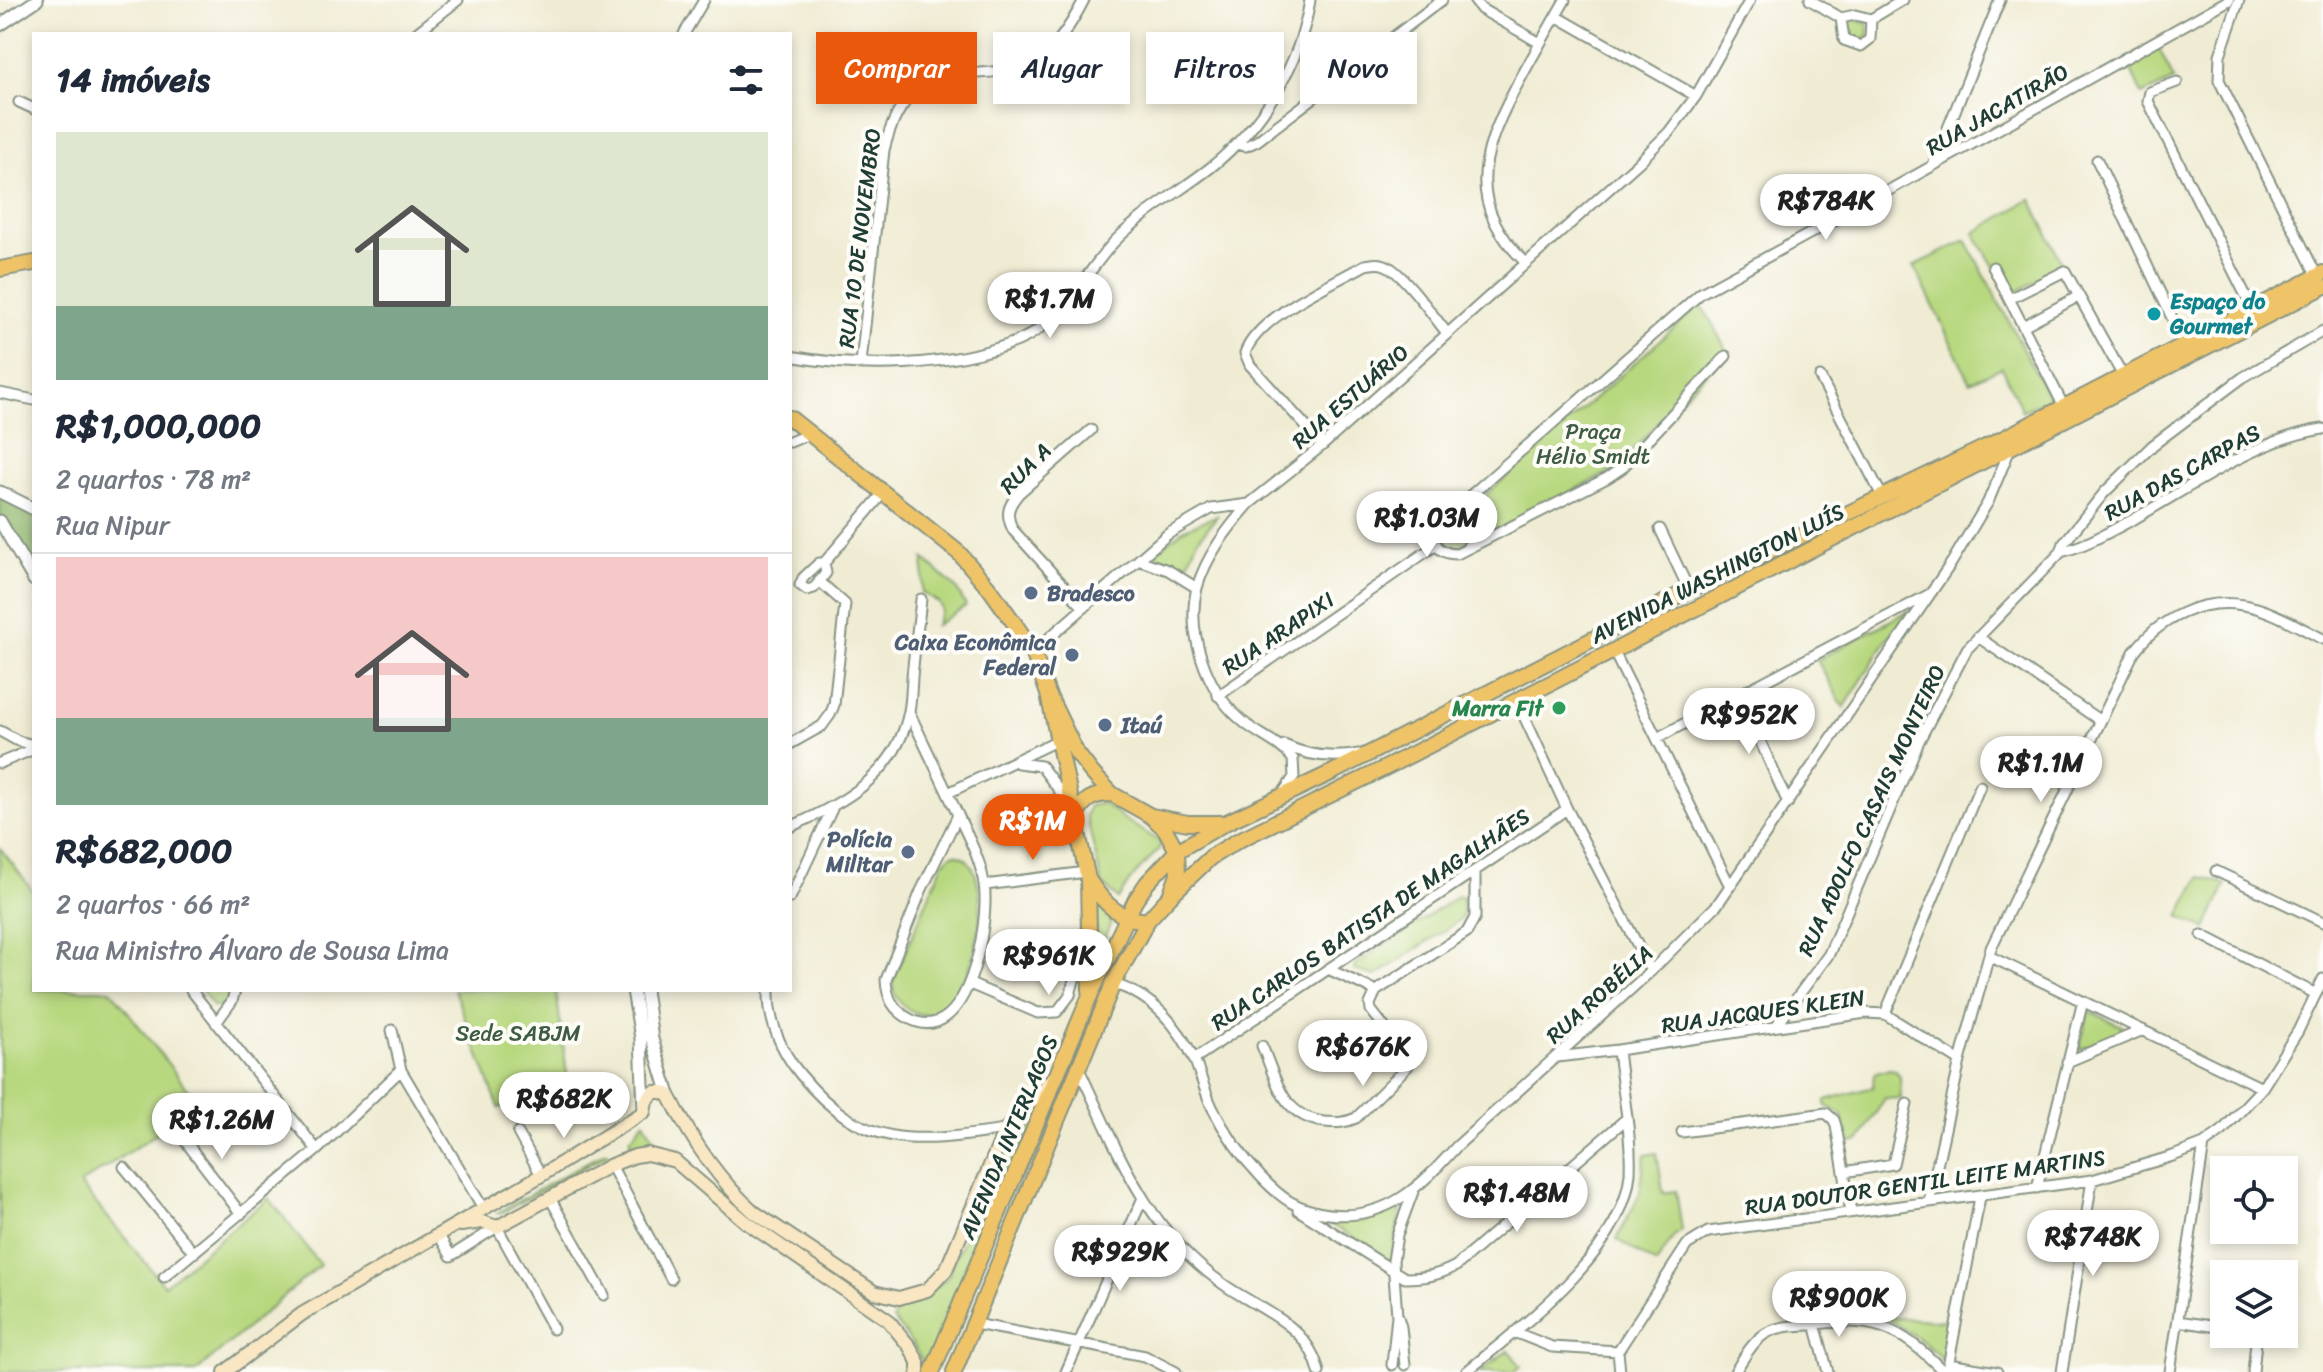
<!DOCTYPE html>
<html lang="pt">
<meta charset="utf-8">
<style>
:root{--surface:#fff;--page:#f2f2f3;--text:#1f2937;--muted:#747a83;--line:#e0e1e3;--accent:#ea580c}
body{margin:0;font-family:Sriracha,sans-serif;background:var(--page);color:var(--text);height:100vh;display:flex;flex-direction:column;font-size:30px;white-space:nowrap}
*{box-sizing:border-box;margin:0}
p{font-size:26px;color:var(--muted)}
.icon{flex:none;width:44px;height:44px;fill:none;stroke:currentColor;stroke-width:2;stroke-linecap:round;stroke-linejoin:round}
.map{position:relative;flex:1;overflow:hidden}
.details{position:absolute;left:32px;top:32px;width:760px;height:960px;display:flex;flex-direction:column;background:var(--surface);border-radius:0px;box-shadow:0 4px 12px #0003}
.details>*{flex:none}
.top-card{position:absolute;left:816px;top:32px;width:760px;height:72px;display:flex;gap:16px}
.tools{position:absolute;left:2210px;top:1156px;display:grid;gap:16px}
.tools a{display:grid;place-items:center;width:88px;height:88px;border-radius:0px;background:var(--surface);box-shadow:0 4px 12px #0003;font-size:40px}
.price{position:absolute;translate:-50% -68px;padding:0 18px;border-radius:28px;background:#fff;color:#222;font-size:26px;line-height:52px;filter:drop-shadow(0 2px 4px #0008)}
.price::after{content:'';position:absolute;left:50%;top:48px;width:24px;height:18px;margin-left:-12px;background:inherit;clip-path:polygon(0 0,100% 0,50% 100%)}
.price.on{background:var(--accent);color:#fff}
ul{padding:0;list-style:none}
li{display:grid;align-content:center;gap:16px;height:424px;padding:0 24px}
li+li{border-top:2px solid var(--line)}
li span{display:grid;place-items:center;height:248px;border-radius:0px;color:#555}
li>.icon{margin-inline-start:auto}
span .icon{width:144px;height:144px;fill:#fffc;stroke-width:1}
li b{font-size:34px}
h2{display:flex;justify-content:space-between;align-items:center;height:96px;padding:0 24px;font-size:34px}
.chip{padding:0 28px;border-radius:0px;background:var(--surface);box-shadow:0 4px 12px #0003;font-size:28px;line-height:72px}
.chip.on{background:var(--accent);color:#fff}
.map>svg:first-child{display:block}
.green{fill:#b8d87f;stroke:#6c8a5a;stroke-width:2}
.forest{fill:#92b86e;stroke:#587a51;stroke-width:2}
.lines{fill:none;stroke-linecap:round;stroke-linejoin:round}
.minor-casing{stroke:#889484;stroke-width:13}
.tertiary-casing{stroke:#889484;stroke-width:15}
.secondary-casing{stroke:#889484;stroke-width:16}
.primary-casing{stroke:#889484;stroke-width:18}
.trunk-casing{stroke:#889484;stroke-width:18}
.minor{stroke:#fff;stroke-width:9}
.tertiary{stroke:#fff;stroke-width:11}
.secondary{stroke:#f9e7c3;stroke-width:12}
.primary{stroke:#efc469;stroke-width:14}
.trunk{stroke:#efc469;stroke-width:14}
.culture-dot{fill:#0f9aa8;stroke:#fdfcf7;stroke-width:3}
.service-dot{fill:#5c6f8a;stroke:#fdfcf7;stroke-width:3}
.leisure-dot{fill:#2e9e5b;stroke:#fdfcf7;stroke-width:3}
.labels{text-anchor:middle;stroke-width:8;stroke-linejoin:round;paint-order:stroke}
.street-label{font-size:22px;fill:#1f3d34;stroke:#fdfcf7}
.culture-label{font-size:22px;font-weight:bold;fill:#0d838f;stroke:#fdfcf7;text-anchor:start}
.park-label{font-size:22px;fill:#3e5c43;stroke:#fdfcf7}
.service-label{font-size:22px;font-weight:bold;fill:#4e5e75;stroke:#fdfcf7;text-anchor:start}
.leisure-label{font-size:22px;font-weight:bold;fill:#27864d;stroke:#fdfcf7;text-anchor:end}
</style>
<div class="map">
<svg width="2323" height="1372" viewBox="0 0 2323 1372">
<rect width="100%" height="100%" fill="#fdfcf7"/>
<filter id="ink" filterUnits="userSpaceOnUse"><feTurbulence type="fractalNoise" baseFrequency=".0125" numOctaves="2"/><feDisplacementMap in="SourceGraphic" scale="16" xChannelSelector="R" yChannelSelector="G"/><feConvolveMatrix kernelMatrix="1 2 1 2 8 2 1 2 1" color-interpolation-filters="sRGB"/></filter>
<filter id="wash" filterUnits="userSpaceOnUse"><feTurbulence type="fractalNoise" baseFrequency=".006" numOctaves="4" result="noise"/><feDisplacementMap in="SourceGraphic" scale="32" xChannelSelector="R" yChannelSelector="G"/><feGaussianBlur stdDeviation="1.8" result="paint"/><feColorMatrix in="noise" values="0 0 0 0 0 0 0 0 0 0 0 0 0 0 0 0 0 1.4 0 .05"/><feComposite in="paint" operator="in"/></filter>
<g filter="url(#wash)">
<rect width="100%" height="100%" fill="#f0ecd4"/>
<path class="green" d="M 1852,18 L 1867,23 L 1869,35 L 1859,43 L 1847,39 L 1846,23 Z
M 2157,44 L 2174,80 L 2142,95 L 2126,59 Z
M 2031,199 L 2063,266 L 2011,295 L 1974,233 Z
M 1966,240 L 2049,398 L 2022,411 L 2002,367 L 1970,382 L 1914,266 Z
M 1701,304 L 1727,351 L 1614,470 L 1486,536 L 1474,523 L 1469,510 Z
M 1218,515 L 1197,541 L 1185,571 L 1153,554 L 1184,529 Z
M1439 536a14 14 0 1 1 28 0a14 14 0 1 1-28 0Z
M 924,559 L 956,588 L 966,606 L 936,625 L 942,609 L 938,602 L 922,593 Z
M 1910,610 L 1884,644 L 1844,708 L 1817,660 Z
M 1103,803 L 1122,818 L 1161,842 L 1159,849 L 1132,878 L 1118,899 L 1102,883 L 1086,815 L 1089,806 Z
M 0,848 L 34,892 L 34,990 L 111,990 L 200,1105 L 80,1184 L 164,1285 L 269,1198 L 320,1265 L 196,1372 L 0,1372 Z
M 952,854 C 1007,854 975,1042 911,1011 C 899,1005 892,993 893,981 L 943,863 Z
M 2200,877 L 2226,884 L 2206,929 L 2179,916 Z
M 1458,896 L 1463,897 L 1462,917 L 1457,922 L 1376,976 L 1354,970 L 1354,966 Z
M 1098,903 L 1112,920 L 1098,954 L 1095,905 Z
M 201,990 L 232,990 C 229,1001 227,1008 214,1007 Z
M 454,990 L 556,990 L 568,1082 L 499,1108 Z
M 2089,1011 L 2128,1029 L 2079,1050 Z
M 1889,1069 L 1895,1070 L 1900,1076 L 1901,1099 L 1885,1098 L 1859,1141 L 1847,1142 L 1842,1115 L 1826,1106 L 1826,1100 L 1873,1087 L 1874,1074 Z
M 1049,1087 L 925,1367 L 913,1345 L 893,1319 L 901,1302 L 921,1301 L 948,1277 L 1007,1133 Z
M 644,1121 L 656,1143 L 630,1144 L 630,1139 Z
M 605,1152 L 608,1152 L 608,1154 L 500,1214 L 497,1213 Z
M 1657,1153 L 1663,1193 L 1676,1191 L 1682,1230 L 1674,1236 L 1656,1264 L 1617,1239 L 1640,1193 L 1645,1155 Z
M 1401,1208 L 1391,1264 L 1368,1246 L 1323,1220 L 1361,1222 Z
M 1882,1317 L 1951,1321 L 1943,1361 C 1925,1340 1906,1330 1882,1317 Z
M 1508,1350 L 1521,1366 L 1514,1372 L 1480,1372 Z"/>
<path class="forest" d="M 0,497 L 34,513 L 34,565 L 16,534 L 0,515 Z"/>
</g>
<g filter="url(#ink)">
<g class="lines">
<g class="minor-casing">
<path id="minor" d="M 1474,0 L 1481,9 L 1540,43
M 1810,0 L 1841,18 L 1855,15 L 1871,19 L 1903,0
M 2239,0 L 2220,55 L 2219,80 L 2317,276
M 1556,16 L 1696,96
M 1841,18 L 1844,40 L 1861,46 L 1870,39 L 1871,19
M 415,34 L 458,0
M 684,34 L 704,0
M 2177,82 L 2150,92 L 2148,101 L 2253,310
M 19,102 L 34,109
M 1236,144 L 1246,146 L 1257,141 L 1442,0
M 2097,160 L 2185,345
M 1933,165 L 2000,0
M 1526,263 C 1467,206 1479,157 1514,91 C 1530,60 1548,30 1565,0
M 1993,267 L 2064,407
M 2009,299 L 2065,271 L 2123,376
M 2023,326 L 2079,296
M 790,356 C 860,369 950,368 1018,341 C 1061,323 1084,275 1114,242 C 1142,213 1179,192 1210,168 C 1262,126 1300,66 1310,0
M 861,363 L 884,150 C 898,94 922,76 979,73 C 997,72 1018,70 1034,62 C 1056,51 1073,21 1084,0
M 1820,377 L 1882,496
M 0,393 L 34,400
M 790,442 L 809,434
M 1323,445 L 1250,365 L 1245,353 C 1258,316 1332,284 1365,265 C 1372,264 1378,262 1385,265 C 1403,272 1434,317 1447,333
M 1249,504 C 1228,528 1206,556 1197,588 C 1186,631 1206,689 1239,718 C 1255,734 1279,741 1293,759 L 1294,777 L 1283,793
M 1446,517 L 1701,293 L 1877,197 L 2229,0
M 1660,529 L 1689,590
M 1467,548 C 1493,508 1417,506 1435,543 C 1440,552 1448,554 1457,554 L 1607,478 L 1622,468 L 1726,356
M 2061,552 C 2088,545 2109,532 2134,519 C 2191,487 2258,438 2323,429
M 1138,560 L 1168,570 L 1197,588
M 819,563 L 824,563 L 826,573 L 814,588 L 807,590 L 800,585 L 803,578 Z
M 824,563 L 884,492
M 1084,608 L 1013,530 C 1005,514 1008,506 1019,493 L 1091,430
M 1978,637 L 2099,720
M 1613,650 L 1730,886
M 1033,652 L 1168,534 L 1211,509 L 1249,504 L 1323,445 L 1638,163 L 1669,132 L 1696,96 L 1750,0
M 1218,696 L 1436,545
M 1740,696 L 1788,803
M 1516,699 L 1567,809 L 1651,971
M 909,712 L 958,815
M 0,731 L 18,741 L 34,745
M 1657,738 L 1930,594
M 790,744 L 822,726 L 830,715 L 834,705 L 845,604 L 819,581
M 1284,745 C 1308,756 1333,759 1359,754
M 0,763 L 34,749
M 1018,763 L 1041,766 L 1068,802
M 948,793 L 1058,740
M 958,815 C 968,837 981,860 984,884 C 990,921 969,1049 910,1019 C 893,1010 887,998 886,980 L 921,891 Z
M 790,827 C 845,803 897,774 909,711 C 912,696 911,681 913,667 C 915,644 919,621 921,599
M 2216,871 L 2323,922
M 985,885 L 1086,872
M 790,898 L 832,809
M 2202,935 L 2316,994
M 1989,956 L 2262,1088
M 1330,970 L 1376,991 L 1467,932 L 1475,917 L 1475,871
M 970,984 L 1038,1013 L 1057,1012 L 1070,995 L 1085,939
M 1113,984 C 1151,994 1179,1026 1195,1061 C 1201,1076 1205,1092 1212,1107 C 1225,1133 1241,1156 1261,1177 C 1282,1199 1297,1210 1329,1214 C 1387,1221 1421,1186 1457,1146 L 1651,971 L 1717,905 L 1952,562 L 1988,502 L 2010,449
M 191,990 L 317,1150
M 769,990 C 768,1021 781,1051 800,1074 C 863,1151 914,1143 1005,1130
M 1885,1014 L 1980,786
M 216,1023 L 232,1001 L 235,990
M 1776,1026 L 1829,954 L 1919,741 L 1967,649 L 2061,552 L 2064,543 L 2104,493 L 2153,445 L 2242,378 L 2323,331
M 392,1030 L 401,1070 L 483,1208
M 1262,1046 C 1277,1081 1282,1117 1325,1122 C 1337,1123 1345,1123 1356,1118 L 1408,1066 L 1407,1056 L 1371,1010 L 1370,1004 L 1376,991
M 1557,1057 L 1618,1050 L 1866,1013 L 1885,1014 L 1960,1061
M 1194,1059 L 1567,809
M 2067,1062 L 2143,1030
M 1078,1067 C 1118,1150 1143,1227 1223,1284 C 1259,1310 1308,1323 1319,1372
M 176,1129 L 241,1214
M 1682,1132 L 1826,1113 L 1834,1120 L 1836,1126 L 1851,1212
M 518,1133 L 541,1175
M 611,1165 L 671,1279
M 124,1167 L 194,1253
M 1844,1172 L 1893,1164 L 1907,1104
M 2037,1188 L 2083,1001
M 550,1198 L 604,1295
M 1929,1202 L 1960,1061 L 1991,948 L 2134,652 C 2160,618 2201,598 2243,605 C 2271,609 2298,627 2323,639
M 1298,1210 L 1405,1278 C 1425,1278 1439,1275 1456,1266 L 1626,1119
M 438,1234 L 451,1256 L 497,1227 L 553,1329
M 164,1277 L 317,1150 L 401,1070
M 1398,1317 L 1401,1327 L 1405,1365
M 2178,1321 L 2224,1328
M 975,1324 L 1145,1356 L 1176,1372
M 1815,1324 L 1828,1372
M 1514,1332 L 1552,1347 L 1618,1351
M 2253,1334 L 2256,1342 L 2253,1372
M 1948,1364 L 1997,1372
M 1392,1365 L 1397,1316 L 1393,1261 L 1397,1235 L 1414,1189
M 1066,1372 L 1142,1200
M 1466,1372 C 1523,1325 1624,1251 1630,1173 C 1632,1132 1622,1090 1618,1050
M 1620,1372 L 1618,1351 L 1687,1245 L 1708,1232 L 2092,1180 L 2173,1156 L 2204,1144 L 2222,1131 L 2262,1088 L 2298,1031 L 2323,979
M 1735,1372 C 1743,1359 1752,1342 1765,1334 C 1777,1326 1793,1326 1807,1325 C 1873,1316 1898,1325 1944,1372
M 1947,1372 L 1980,1197
M 2062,1372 L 2092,1180
M 2170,1372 L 2204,1144"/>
</g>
<g class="tertiary-casing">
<path id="tertiary" d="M 0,25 L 37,0
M 0,492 L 34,509
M 0,521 L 34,580
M 633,990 L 641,1038 L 644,1109
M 645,990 L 652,1039 L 669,1095"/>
</g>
<g class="secondary-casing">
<path id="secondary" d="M 461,1225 L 482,1222 L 497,1227
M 497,1227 L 611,1165 L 635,1156 L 647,1154 L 675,1161 L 746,1222 L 888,1320 L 910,1347 L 918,1362 L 918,1372
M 225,1372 L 302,1314 L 545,1173 L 644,1112 L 646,1101 L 654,1092 L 662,1092 L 669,1095 C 691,1139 717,1179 754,1212 L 874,1292 L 899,1298 L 927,1290 L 946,1270 L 1005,1130 L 1052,1079"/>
</g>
<g class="primary-casing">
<path id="primary" d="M 0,269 L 34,263
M 790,418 L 959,553 L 990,589 L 1017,627 L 1033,652 L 1048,694 L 1088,879 C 1102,901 1120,922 1148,920
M 1075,816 C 1084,800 1092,794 1112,794
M 1088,879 L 1090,990
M 932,1372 L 1089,998 L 1135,901 L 1147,883 L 1177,851
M 954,1372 L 1113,984 L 1148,920 L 1170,896 L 1178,874 L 1177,851 L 1165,829 L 1151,816 L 1112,794 L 1092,773 L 1076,752 L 1048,694"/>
</g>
<g class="trunk-casing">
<path id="trunk" d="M 1151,816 L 1188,823 L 1223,823
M 1177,851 L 1227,822 L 1333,772 L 1689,590 L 1998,441 L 2323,273
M 1170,896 L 1211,857 L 1237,841 L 1389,766 L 2323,287"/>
</g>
<use href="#minor" class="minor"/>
<use href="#tertiary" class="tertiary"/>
<use href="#secondary" class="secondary"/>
<use href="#primary" class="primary"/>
<use href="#trunk" class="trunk"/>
</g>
</g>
<circle class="culture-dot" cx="2154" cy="314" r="8"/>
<g class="service-dot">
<circle cx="1031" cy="593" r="8"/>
<circle cx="1072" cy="655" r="8"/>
<circle cx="1105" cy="725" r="8"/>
<circle cx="908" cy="852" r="8"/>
</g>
<circle class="leisure-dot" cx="1559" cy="708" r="8"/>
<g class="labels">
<g class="street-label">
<text transform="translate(1997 109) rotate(-30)" y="8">RUA JACATIRÃO</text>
<text transform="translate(859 238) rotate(-83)" y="8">RUA 10 DE NOVEMBRO</text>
<text transform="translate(1350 396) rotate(-41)" y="8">RUA ESTUÁRIO</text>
<text transform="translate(1025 468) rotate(-45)" y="8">RUA A</text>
<text transform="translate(2182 472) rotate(-29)" y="8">RUA DAS CARPAS</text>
<text transform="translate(1717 573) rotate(-27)" y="8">AVENIDA WASHINGTON LUÍS</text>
<text transform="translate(1278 633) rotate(-34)" y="8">RUA ARAPIXI</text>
<text transform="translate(1871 810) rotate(-65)" y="8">RUA ADOLFO CASAIS MONTEIRO</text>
<text transform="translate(1370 919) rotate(-34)" y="8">RUA CARLOS BATISTA DE MAGALHÃES</text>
<text transform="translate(1599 994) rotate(-42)" y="8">RUA ROBÉLIA</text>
<text transform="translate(1763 1011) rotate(-8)" y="8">RUA JACQUES KLEIN</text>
<text transform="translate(1008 1137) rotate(-67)" y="8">AVENIDA INTERLAGOS</text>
<text transform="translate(1925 1182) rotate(-8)" y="8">RUA DOUTOR GENTIL LEITE MARTINS</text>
</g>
<g class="culture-label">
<text x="2170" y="309">Espaço do<tspan x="2170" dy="25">Gourmet</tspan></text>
</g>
<g class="park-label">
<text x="1593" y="439">Praça<tspan x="1593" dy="25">Hélio Smidt</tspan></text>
<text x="518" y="1041">Sede SABJM</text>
</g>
<g class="service-label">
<text x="1047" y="601">Bradesco</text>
<text x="1056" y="650" text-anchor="end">Caixa Econômica<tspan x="1056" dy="25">Federal</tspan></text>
<text x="1121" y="733">Itaú</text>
<text x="892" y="847" text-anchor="end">Polícia<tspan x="892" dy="25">Militar</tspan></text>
</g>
<g class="leisure-label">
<text x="1543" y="716">Marra Fit</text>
</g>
</g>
</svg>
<div class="tools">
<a><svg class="icon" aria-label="locate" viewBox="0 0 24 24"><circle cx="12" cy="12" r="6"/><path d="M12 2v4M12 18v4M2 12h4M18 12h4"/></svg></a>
<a><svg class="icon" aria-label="layers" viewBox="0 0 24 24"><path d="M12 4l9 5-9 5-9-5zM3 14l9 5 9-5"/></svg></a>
</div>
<b class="price" style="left:1826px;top:242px">R$784K</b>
<b class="price" style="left:1050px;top:340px">R$1.7M</b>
<b class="price" style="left:1427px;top:559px">R$1.03M</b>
<b class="price" style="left:1749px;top:756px">R$952K</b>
<b class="price" style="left:2041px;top:804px">R$1.1M</b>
<b class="price on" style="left:1033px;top:862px">R$1M</b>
<b class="price" style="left:1049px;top:997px">R$961K</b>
<b class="price" style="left:1363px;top:1088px">R$676K</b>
<b class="price" style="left:564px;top:1140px">R$682K</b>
<b class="price" style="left:222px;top:1161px">R$1.26M</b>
<b class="price" style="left:1517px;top:1234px">R$1.48M</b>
<b class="price" style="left:2093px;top:1278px">R$748K</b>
<b class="price" style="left:1120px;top:1293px">R$929K</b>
<b class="price" style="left:1839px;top:1339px">R$900K</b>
<div class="top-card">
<a class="chip on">Comprar</a>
<a class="chip">Alugar</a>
<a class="chip">Filtros</a>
<a class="chip">Novo</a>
</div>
<section class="details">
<h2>14 imóveis<svg class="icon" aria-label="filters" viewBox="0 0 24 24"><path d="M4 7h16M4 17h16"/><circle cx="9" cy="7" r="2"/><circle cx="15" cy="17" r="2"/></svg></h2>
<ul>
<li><span style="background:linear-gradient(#dfe7d0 70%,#7fa58c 0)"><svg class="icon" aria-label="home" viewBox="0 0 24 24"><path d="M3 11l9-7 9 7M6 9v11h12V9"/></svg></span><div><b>R$1,000,000</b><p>2 quartos · 78 m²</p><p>Rua Nipur</p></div></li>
<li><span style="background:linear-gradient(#f6c9c9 65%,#7fa58c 0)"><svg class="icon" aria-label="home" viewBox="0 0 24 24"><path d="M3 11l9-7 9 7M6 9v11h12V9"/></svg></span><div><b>R$682,000</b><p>2 quartos · 66 m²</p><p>Rua Ministro Álvaro de Sousa Lima</p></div></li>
</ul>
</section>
</div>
